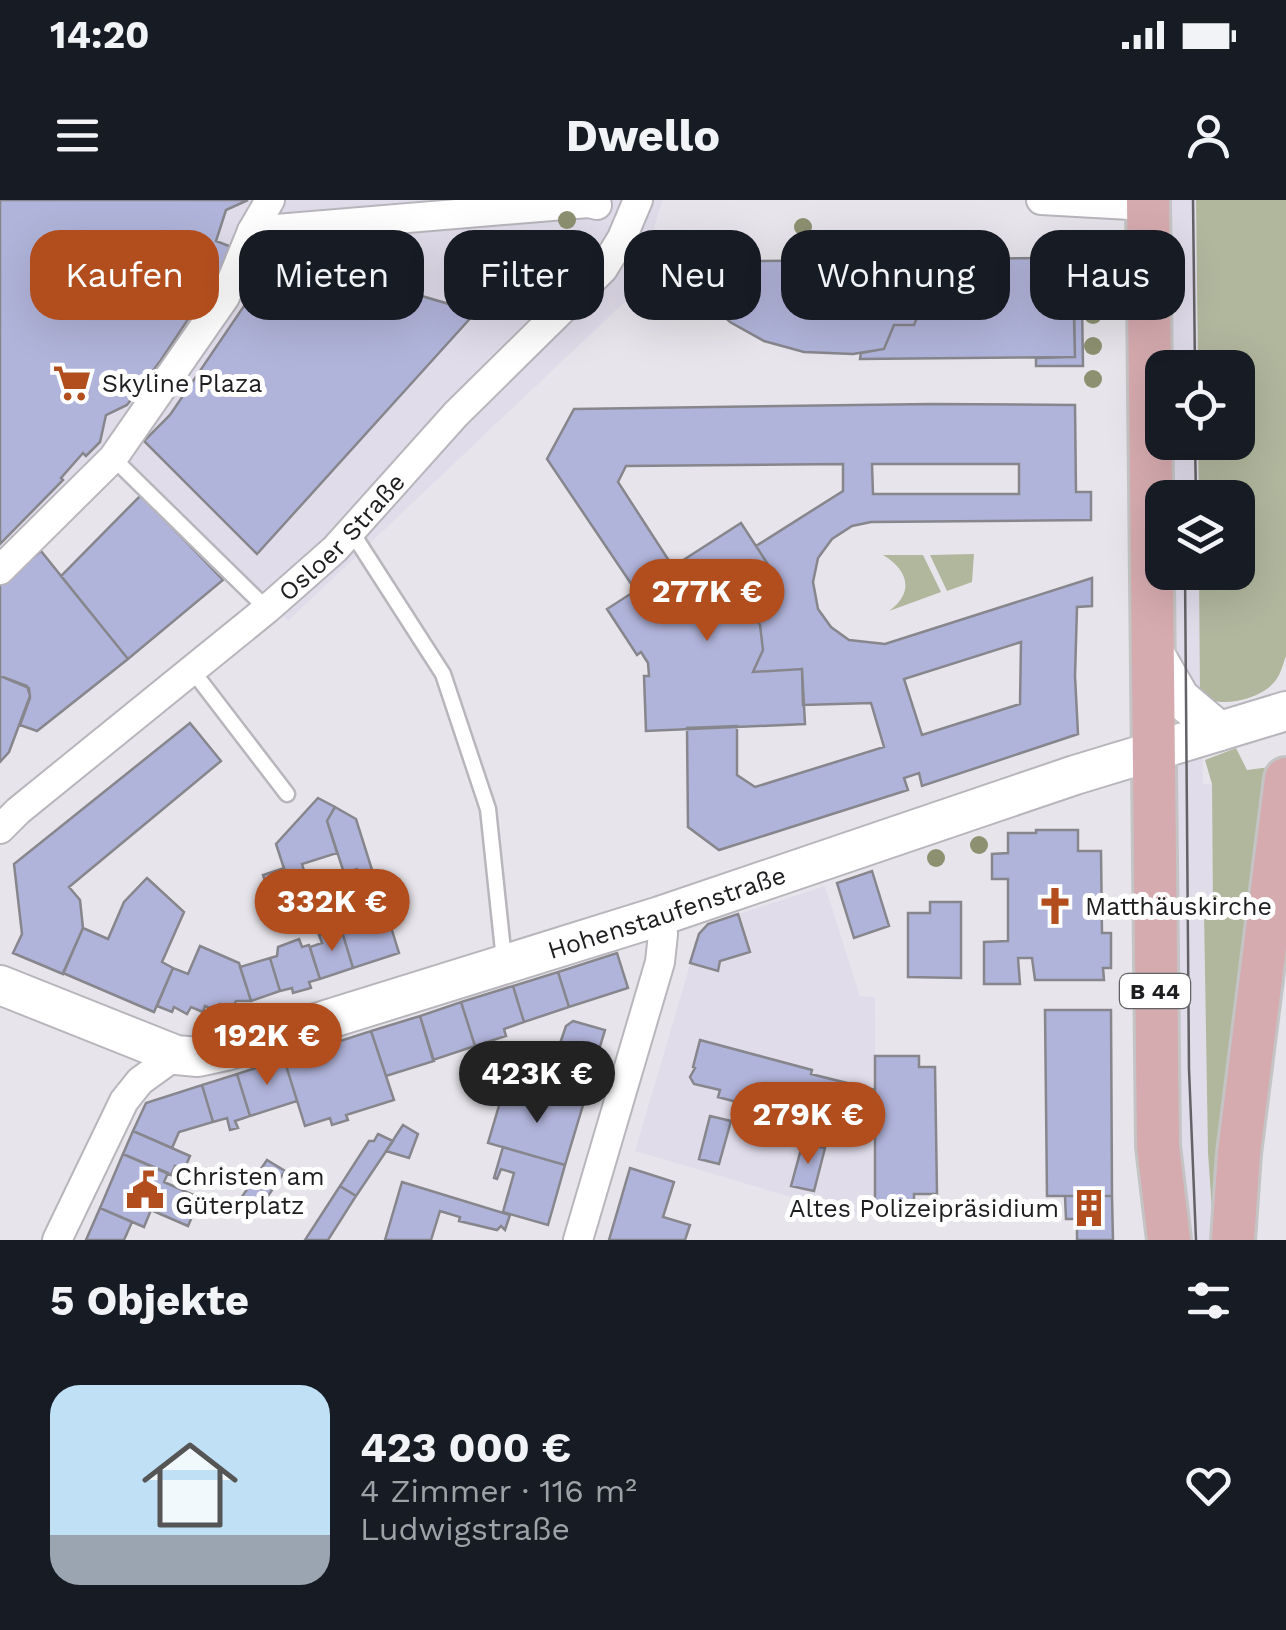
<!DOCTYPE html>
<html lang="de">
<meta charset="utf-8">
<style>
:root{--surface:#171b24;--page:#242831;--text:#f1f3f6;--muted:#9ea1a6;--line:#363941;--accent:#b24d1e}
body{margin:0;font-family:"Work Sans",sans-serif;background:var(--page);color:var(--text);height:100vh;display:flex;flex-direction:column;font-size:38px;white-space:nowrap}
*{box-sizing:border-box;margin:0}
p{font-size:32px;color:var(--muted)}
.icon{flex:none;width:55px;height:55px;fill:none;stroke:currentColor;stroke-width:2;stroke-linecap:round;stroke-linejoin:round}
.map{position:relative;height:1040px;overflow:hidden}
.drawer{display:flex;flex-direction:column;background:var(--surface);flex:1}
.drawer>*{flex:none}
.hud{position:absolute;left:30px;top:30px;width:1228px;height:90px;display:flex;gap:20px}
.tools{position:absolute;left:1145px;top:150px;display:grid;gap:20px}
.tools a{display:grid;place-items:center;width:110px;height:110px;border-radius:20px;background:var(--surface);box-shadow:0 10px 40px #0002;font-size:50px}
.price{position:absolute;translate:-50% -85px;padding:0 22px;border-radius:35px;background:var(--accent);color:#fff;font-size:32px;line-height:65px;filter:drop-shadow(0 2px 5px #0008)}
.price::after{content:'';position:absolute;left:50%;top:60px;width:30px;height:22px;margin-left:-15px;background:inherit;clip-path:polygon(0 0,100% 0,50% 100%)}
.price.current{background:#222;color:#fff}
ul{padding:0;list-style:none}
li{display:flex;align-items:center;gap:30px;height:250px;padding:0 50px}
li+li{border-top:2px solid var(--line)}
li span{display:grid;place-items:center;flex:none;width:280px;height:200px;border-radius:30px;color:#555}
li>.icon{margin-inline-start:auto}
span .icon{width:120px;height:120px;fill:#fffc;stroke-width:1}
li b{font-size:42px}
h2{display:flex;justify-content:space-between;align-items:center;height:120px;padding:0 50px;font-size:42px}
.tag{padding:0 35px;border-radius:30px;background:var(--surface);box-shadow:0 10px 40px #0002;font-size:35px;line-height:90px}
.tag.current{background:var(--accent);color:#fff}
.status{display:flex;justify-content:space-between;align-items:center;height:70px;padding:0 50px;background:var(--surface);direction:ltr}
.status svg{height:28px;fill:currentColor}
header{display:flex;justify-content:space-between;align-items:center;height:130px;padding:0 50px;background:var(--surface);font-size:45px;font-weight:700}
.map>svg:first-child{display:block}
.built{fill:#e1dcea}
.green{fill:#b1b79d}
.building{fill:#b1b4da;stroke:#86868c;stroke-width:2.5;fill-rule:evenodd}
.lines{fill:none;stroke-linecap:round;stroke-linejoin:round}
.lane-casing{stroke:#b8b6bc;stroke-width:19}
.street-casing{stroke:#b8b6bc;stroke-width:32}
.secondary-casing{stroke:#b8b6bc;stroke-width:42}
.primary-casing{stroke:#c4c4c5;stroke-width:48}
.lane{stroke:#fff;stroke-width:14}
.street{stroke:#fff;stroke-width:28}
.secondary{stroke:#fff;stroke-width:38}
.primary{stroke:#d6abaf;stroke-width:42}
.tram{stroke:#646266;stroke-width:2.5}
.tree{fill:#8d9171}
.labels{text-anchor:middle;stroke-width:10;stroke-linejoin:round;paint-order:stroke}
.shield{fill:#fff;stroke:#626163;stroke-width:2.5}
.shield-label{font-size:22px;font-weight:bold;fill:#1e1d20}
.poi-label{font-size:25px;fill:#1e1d20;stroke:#fff;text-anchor:start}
.street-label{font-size:25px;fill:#1e1d20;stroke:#fff}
</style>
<div class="status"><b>14:20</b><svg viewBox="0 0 49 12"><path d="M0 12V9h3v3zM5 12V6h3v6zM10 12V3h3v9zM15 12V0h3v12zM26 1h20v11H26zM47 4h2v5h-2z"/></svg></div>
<header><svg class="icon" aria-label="menu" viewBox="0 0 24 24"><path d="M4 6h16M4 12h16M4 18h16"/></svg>Dwello<svg class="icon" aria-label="person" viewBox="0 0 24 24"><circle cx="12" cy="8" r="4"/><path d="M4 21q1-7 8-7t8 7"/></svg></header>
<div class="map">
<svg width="1286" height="1040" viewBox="0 0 1286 1040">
<rect width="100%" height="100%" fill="#e7e5eb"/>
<path class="built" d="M 0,0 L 663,0 L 633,94 L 288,421 L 120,253 L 0,363 Z
M 1162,0 L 1196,0 L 1198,167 L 1173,167 L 1168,133 Z
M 1173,243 L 1198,243 L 1199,297 L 1174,297 Z
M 1175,373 L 1199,373 L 1203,584 L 1212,584 L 1213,712 L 1204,713 L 1208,953 L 1214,1040 L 1185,1040 L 1178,998 L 1172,596 L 1179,517 Z
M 825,686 L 860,796 L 875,797 L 876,1015 L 852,1015 L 635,951 L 699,734 L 708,724 Z"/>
<path class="green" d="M 1196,0 L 1286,0 L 1286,456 C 1283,464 1281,473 1276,480 C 1263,499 1219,510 1200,495 L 1199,373 L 1238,372 L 1238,298 L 1199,297 L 1198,243 L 1238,242 L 1238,168 L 1198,167 Z
M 974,354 L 972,382 L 947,391 L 930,355 Z
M 883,355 L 923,355 L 941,392 L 889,411 C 915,392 908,370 883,355 Z
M 1236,548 L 1247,570 L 1270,567 L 1214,1040 L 1208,953 L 1204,713 L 1213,712 L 1212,584 L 1205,560 Z"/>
<path class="building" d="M 0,0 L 248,0 L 226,10 L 216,41 L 229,46 L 232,53 L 161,160 L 127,205 L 106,215 L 100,242 L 86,256 L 83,253 L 61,278 L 63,280 L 0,344 Z
M 286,56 L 476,112 L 257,354 L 144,241 L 170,215 L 261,81 Z
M 1053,58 L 1073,58 L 1050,81 L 1073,81 L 1075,157 L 860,159 L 861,153 L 884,149 L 894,125 L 914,125 L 942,59 Z
M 942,59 L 914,125 L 894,125 L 884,149 L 853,154 L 804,152 L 764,141 L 730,122 L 696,90 L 734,90 L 734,67 L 755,67 L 756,61 Z
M 1074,102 L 1082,102 L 1083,166 L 1036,166 L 1036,158 L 1075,157 Z
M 932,204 L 1075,205 L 1076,292 L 1091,292 L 1091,320 L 871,322 L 852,326 L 832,339 L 818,358 L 813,382 L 818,409 L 831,427 L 849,440 L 885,444 L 1092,378 L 1092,406 L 1077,407 L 1075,476 L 1078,534 L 922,586 L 919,573 L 904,578 L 908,590 L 719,650 L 688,627 L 687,528 L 737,526 L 737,575 L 755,587 L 884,547 L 871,503 L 803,505 L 802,469 L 753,472 L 763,450 L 760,425 L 747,404 L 728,395 L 771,369 L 756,346 L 843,291 L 843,264 L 626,266 L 618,282 L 673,367 L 636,391 L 547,259 L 574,209 ZM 872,264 L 1019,264 L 1019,294 L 873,294 ZM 1021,442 L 1020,504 L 922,535 L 904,479 Z
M 141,295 L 223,380 L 128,459 L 61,376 Z
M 741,323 L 771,369 L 728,395 L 747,404 L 760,425 L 763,450 L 753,472 L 802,469 L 805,524 L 646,531 L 644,476 L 649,476 L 648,463 L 641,452 L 637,455 L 607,409 Z
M 41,351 L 128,459 L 37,531 L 20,525 L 30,498 L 29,488 L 0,476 L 0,384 Z
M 0,476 L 27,486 L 30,496 L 9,552 L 0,562 Z
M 190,523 L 221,561 L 69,687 L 80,700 L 83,728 L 63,774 L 13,753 L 22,734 L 14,664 Z
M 318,598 L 335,607 L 327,621 L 337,653 L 302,664 L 308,684 L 291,690 L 276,644 Z
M 335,607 L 356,619 L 373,673 L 359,677 L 357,669 L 344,673 L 327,621 Z
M 1036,630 L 1078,630 L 1078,651 L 1101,651 L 1102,733 L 1111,733 L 1111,768 L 1103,768 L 1104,780 L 1035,780 L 1032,758 L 1018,758 L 1020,784 L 984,784 L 984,742 L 1008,741 L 1008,679 L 992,679 L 992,654 L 1008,653 L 1008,633 L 1036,633 Z
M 284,668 L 291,688 L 270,695 L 263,675 Z
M 872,671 L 889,726 L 854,738 L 837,683 Z
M 147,678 L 184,712 L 162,762 L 173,768 L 154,812 L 63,773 L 83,728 L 108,739 L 124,702 Z
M 321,680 L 326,684 L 333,704 L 325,706 L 323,699 L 297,707 L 291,690 Z
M 930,702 L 961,702 L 961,778 L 908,777 L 908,713 L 930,713 Z
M 386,711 L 399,753 L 353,768 L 340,725 Z
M 738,714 L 750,752 L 720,761 L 718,771 L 690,763 L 699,734 L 708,724 Z
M 341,728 L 353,768 L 320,779 L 310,747 L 322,743 L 319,735 Z
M 299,739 L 302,747 L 309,745 L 320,779 L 309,782 L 311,788 L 293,793 L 292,788 L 280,791 L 270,758 L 277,756 L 278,747 Z
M 200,746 L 239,763 L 251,801 L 236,801 L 232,809 L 220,804 L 217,811 L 205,806 L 203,812 L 191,807 L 187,814 L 174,807 L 172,812 L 157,806 L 173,768 L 188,774 Z
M 617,753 L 628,788 L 569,807 L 558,772 Z
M 270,758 L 280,791 L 251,801 L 240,767 Z
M 558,772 L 569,807 L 524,822 L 513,786 Z
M 513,786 L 524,822 L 504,829 L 506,836 L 475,846 L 461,802 Z
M 461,802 L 475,846 L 433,860 L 420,816 Z
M 1045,810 L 1111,810 L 1112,996 L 1047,996 Z
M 420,816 L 434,861 L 386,876 L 371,831 Z
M 573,821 L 605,830 L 594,866 L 556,855 L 566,826 Z
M 371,831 L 394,900 L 346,915 L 348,920 L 332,925 L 330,918 L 305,926 L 284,859 Z
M 700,840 L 812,870 L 811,874 L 875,890 L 867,918 L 865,918 L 865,927 L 858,931 L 832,924 L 831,927 L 718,897 L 720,890 L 694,884 L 690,877 L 695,868 L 693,867 Z
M 557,856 L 594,866 L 583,905 L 518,888 L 524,867 L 551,878 Z
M 875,856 L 919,856 L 919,867 L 935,867 L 937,994 L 914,994 L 914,1005 L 875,1006 Z
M 284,859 L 297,901 L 250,916 L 237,874 Z
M 237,874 L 250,916 L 235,921 L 238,928 L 230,930 L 227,918 L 213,922 L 202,885 Z
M 202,885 L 213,922 L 179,932 L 172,948 L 133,931 L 146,903 Z
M 521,888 L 583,905 L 565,965 L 488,943 L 501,899 L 516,902 Z
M 710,916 L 731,921 L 719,964 L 699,959 Z
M 403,925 L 418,934 L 409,958 L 386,951 Z
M 133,931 L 190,956 L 184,970 L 175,966 L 171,975 L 123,954 Z
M 378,934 L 393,941 L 356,996 L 340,986 L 369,941 L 374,941 Z
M 803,942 L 825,948 L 814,991 L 791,986 Z
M 503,947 L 565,965 L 548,1025 L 503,1012 L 514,973 L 501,969 L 497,979 L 494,978 Z
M 123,954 L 168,973 L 164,982 L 200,998 L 188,1026 L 151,1010 L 144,1027 L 100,1008 Z
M 267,960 L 285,971 L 255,1015 L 237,1004 Z
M 630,968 L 674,982 L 663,1017 L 690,1025 L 685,1040 L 609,1040 Z
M 402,982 L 510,1015 L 505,1030 L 501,1026 L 497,1030 L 459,1021 L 460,1017 L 440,1011 L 431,1040 L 385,1040 Z
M 340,986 L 356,996 L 328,1040 L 305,1040 Z
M 1065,996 L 1112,996 L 1113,1040 L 1077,1040 L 1077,1019 L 1066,1019 Z
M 100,1008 L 132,1022 L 124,1040 L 86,1040 Z"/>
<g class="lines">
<g class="lane-casing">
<path id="lane" d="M 113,258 L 267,409
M 351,331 L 443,474 L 488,609 L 504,760
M 192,470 L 287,594"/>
</g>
<g class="street-casing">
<g id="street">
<path d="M 1041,0 L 1148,6"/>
<path d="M 252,31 L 588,3 L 597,5"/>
<path d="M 0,370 L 113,258 L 225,97 L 252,31 L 270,0"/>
<path id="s1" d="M 0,629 L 18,611 L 267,409 L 335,349 L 456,214 L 603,69 L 622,38 L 638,0"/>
<path d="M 57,1040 L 124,901 L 140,881 L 176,855"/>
<path d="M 578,1040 L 660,762 L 663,734 L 660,716"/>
</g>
</g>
<g class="secondary-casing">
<g id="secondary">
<path d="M 1153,451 L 1180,498 L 1219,531"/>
<path id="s2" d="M 0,785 L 176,855 L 198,857 L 226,851 L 660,716 L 1075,575 L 1286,511"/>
</g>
</g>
<g class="primary-casing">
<path id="primary" d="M 1148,0 L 1158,946 L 1169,1040
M 1233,1040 L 1239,953 L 1286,579"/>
</g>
<use href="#lane" class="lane"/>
<use href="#street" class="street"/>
<use href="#secondary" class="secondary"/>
<use href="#primary" class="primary"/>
<path class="tram" d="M 1193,0 L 1195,168
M 1195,242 L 1196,298
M 1185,372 L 1189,869 L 1196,1040"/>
</g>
<g class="tree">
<circle cx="567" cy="20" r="9"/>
<circle cx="803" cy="27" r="9"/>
<circle cx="576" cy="49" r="9"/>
<circle cx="1093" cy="49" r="9"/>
<circle cx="518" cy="73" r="9"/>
<circle cx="501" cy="87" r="9"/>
<circle cx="1093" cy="88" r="9"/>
<circle cx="1093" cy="115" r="9"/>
<circle cx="1093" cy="146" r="9"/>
<circle cx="1093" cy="179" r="9"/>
<circle cx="979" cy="645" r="9"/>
<circle cx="936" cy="658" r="9"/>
</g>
<defs>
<g id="supermarket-bare" transform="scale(3)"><path d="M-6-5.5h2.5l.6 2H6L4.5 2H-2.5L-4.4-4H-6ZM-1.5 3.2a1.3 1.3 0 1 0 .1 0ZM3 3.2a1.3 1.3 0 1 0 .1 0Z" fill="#b24d1e" stroke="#fff" stroke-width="2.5" paint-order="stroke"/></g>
<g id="church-bare" transform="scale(3)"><path d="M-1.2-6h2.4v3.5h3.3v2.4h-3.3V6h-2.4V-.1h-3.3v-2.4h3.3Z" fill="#b24d1e" stroke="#fff" stroke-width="2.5" paint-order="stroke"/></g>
<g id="civic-bare" transform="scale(3)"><path d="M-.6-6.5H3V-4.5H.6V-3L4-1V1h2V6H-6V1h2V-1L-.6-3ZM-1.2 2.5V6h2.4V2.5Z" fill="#b24d1e" stroke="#fff" stroke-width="2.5" paint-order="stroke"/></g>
<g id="building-bare" transform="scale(3)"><path d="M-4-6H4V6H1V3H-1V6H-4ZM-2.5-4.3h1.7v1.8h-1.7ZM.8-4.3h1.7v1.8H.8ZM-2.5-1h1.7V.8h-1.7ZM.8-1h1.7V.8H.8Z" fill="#b24d1e" stroke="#fff" stroke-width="2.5" paint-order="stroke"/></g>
</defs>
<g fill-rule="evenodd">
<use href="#supermarket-bare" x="72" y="183"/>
<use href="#church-bare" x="1055" y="706"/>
<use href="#civic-bare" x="145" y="990"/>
<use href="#building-bare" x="1089" y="1008"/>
</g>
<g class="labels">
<rect class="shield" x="1120" y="774" width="70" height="34" rx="8"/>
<g class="shield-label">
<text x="1155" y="799">B 44</text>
</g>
<g class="poi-label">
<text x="102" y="192">Skyline Plaza</text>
<text x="1085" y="715">Matthäuskirche</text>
<text x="175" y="985">Christen am<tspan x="175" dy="29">Güterplatz</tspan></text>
<text x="1059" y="1017" text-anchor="end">Altes Polizeipräsidium</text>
</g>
<g class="street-label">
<text dy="9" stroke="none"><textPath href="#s1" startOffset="450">Osloer Straße</textPath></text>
<text dy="9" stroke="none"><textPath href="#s2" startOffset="702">Hohenstaufenstraße</textPath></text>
</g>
</g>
</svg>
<div class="tools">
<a><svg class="icon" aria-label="locate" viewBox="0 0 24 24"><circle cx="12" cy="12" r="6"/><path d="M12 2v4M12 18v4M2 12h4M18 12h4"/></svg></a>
<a><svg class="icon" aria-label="layers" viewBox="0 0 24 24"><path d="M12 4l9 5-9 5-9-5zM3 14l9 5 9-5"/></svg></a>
</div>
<b class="price" style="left:707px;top:444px">277K €</b>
<b class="price" style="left:332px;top:754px">332K €</b>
<b class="price" style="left:267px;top:888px">192K €</b>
<b class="price current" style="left:537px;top:926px">423K €</b>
<b class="price" style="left:808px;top:967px">279K €</b>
<div class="hud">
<a class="tag current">Kaufen</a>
<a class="tag">Mieten</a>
<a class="tag">Filter</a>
<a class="tag">Neu</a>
<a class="tag">Wohnung</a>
<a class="tag">Haus</a>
</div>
</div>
<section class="drawer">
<h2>5 Objekte<svg class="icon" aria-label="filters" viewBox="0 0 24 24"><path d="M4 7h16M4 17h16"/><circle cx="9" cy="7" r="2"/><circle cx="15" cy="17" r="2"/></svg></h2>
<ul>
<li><span style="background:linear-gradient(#bfe0f5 75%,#9aa5b1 0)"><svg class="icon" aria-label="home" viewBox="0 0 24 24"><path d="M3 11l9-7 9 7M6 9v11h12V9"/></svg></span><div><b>423 000 €</b><p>4 Zimmer · 116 m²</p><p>Ludwigstraße</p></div><svg class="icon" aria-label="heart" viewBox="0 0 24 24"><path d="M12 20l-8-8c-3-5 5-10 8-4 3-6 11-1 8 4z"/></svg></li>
</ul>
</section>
